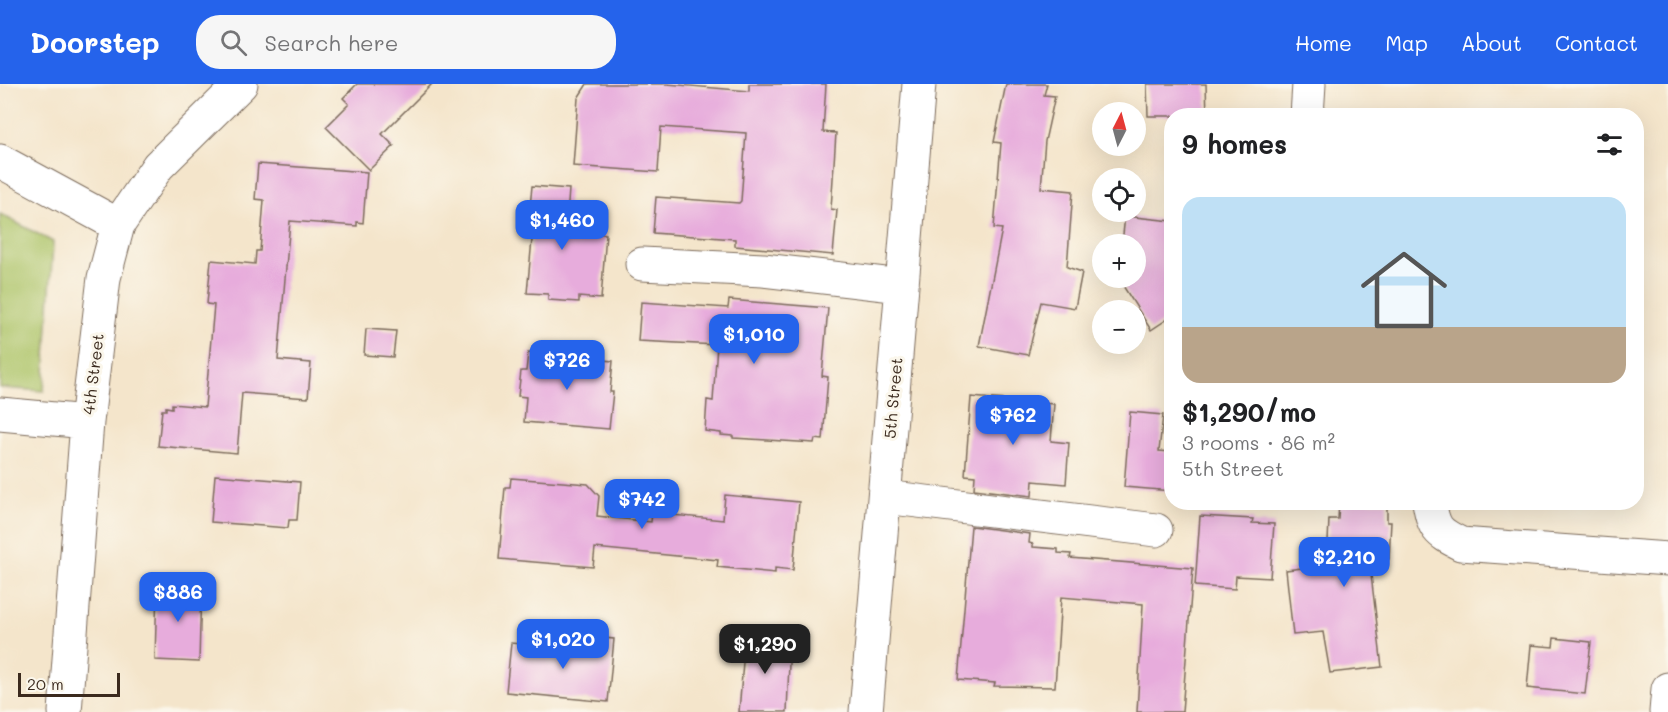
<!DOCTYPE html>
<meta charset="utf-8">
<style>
:root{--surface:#fff;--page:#f6f6f6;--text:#202124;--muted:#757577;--accent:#2563eb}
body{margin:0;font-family:Mali,sans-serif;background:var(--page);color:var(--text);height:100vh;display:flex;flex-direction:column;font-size:22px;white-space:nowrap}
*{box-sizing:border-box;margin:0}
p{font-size:20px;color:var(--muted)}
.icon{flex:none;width:33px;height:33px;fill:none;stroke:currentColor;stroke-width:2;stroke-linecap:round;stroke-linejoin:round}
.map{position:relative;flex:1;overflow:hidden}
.panel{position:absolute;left:1164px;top:24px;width:480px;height:402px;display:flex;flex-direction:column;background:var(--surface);border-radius:24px;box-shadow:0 6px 24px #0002}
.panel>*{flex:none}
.needle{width:39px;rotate:6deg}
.fabs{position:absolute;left:1092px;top:18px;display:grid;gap:12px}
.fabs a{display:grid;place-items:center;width:54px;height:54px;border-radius:50%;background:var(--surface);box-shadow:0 6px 24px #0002;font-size:30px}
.scale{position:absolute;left:18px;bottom:15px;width:102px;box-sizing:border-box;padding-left:6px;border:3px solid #3b2a1e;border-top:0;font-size:16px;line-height:21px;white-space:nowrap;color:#3b2a1e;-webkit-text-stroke:4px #fbf7ec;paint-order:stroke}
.price{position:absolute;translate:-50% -51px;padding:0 14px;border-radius:12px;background:var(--accent);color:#fff;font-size:20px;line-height:39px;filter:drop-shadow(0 2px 3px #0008)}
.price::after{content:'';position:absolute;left:50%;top:36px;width:18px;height:14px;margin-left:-9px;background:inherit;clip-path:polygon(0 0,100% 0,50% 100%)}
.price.on{background:#222;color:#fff}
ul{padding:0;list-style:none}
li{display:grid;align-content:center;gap:12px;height:318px;padding:0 18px}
li span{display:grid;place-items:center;height:186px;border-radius:18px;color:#555}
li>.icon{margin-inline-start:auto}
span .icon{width:108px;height:108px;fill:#fffc;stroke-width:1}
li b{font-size:26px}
h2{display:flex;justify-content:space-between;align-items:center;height:72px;padding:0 18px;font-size:26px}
header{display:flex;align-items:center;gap:36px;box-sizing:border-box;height:84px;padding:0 30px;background:var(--accent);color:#fff}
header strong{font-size:28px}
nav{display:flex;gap:33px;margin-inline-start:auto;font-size:21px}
.search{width:420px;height:54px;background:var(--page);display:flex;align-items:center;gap:15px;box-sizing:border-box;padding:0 21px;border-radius:24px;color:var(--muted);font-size:22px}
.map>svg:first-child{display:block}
.green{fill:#adc469;stroke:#747744;stroke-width:1.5}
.building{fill:#e7acdc}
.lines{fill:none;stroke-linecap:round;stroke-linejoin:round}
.minor-casing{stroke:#7c6b5b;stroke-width:35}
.minor{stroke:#fff;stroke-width:33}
.labels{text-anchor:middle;stroke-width:6;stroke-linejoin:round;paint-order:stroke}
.street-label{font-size:16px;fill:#3b2a1e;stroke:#fbf7ec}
</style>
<header>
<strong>Doorstep</strong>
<div class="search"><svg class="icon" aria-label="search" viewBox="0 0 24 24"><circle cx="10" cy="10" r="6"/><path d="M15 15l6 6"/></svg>Search here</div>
<nav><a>Home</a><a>Map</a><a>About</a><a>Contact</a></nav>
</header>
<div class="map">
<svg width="1668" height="628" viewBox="0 0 1668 628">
<rect width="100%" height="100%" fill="#fbf7ec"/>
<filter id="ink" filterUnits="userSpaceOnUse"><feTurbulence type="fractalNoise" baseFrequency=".0167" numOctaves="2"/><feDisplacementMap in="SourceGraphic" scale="12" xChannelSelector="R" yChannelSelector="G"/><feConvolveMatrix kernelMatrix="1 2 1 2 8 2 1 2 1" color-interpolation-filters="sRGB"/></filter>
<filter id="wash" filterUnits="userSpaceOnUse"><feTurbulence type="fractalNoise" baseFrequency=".008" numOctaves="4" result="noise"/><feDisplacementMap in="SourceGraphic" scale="24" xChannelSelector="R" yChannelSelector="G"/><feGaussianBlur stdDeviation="1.35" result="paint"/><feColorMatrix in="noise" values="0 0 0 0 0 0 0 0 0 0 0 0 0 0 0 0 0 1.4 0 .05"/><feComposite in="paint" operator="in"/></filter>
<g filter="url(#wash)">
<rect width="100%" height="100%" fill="#f4e5cb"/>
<path class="green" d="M 0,130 L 53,158 L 44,307 L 0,304 Z"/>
<g id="blocks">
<path class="building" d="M 357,0 L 432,0 L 382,50 L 394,62 L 369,86 L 326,43 L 349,20 L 343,14 Z
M 587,0 L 667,0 L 749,7 L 749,0 L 826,0 L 823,48 L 836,49 L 831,125 L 837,126 L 833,171 L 735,162 L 735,155 L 653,149 L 656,113 L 739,119 L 741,117 L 746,49 L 661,43 L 658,88 L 573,82 L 578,14 Z
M 1006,0 L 1047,0 L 1044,11 L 1055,12 L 1045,57 L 1041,104 L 1073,107 L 1067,183 L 1082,188 L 1075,224 L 1041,218 L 1028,271 L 979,262 L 1002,145 L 994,144 L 1001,59 L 994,58 Z
M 1147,0 L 1206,0 L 1207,32 L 1148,32 Z
M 258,80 L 367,88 L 363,139 L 357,138 L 357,142 L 290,137 L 278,276 L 311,279 L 308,314 L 242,309 L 237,369 L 158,362 L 162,326 L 166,326 L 166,323 L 172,324 L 172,320 L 205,323 L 214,221 L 207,220 L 211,176 L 255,180 L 256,167 L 260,167 L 264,116 L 255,115 Z
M 532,102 L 569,105 L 566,147 L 606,150 L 601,215 L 579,213 L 579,218 L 548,216 L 548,210 L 527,209 L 533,145 L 528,144 Z
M 1125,132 L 1172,137 L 1172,232 L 1151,246 L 1118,194 L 1136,194 L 1136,160 L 1122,160 Z
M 729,216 L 828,224 L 822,292 L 828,293 L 823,356 L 815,355 L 814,359 L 767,356 L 733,354 L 733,352 L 721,351 L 721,349 L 705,347 L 707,316 L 713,317 L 717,261 L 638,257 L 641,218 L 728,224 Z
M 366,245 L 396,247 L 393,273 L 364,271 Z
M 528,269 L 613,277 L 610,308 L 613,308 L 609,345 L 524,338 L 526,313 L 518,312 L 521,287 L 526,287 Z
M 971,313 L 1054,320 L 1051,357 L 1069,359 L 1066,400 L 1033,397 L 1032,412 L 974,405 L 975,392 L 965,391 Z
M 1130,328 L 1163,331 L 1159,367 L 1172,368 L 1172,407 L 1124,403 Z
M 215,391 L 300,398 L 297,436 L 289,436 L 288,444 L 211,438 Z
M 511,394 L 588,400 L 599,412 L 597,432 L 651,438 L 652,429 L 723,436 L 725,411 L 799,418 L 793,486 L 775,484 L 775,489 L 717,483 L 718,476 L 595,464 L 593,483 L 499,475 L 505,403 L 510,403 Z
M 1339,418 L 1387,418 L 1387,438 L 1391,438 L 1389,475 L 1369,474 L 1382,583 L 1330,589 L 1323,548 L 1293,551 L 1286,486 L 1327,481 L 1329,435 L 1338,435 Z
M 1200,432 L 1253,435 L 1252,439 L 1274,440 L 1270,494 L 1236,492 L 1235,505 L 1195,502 Z
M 971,442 L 1030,450 L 1029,459 L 1033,460 L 1033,463 L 1058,465 L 1058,469 L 1071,470 L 1070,474 L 1193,484 L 1182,628 L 1137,628 L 1143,520 L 1061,513 L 1055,603 L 994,602 L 995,599 L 958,596 Z
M 157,501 L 201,502 L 199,578 L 155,576 Z
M 572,551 L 614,555 L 608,618 L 506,608 L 511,559 L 570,565 Z
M 745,553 L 790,555 L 787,628 L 739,628 Z
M 1554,554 L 1591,558 L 1585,610 L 1527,604 L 1531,561 L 1553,563 Z"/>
</g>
</g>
<g filter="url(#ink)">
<use href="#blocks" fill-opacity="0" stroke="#7c6b5b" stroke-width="1.5"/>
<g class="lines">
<g class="minor-casing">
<path id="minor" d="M 1307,32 L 1309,0
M 0,77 L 118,141
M 642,180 L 763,186 L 902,202
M 0,330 L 87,338
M 885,413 L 1156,446
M 1429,418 C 1434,445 1437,448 1461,460 L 1668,475
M 65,628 L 87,338 L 104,194 L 118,141 L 158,82 L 241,0
M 866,628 L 919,0
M 1666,628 L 1668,605"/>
</g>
<use href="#minor" class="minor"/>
</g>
</g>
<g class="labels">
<g class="street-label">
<text transform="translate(93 290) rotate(-83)" y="6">4th Street</text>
<text transform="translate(893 314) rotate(-85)" y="6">5th Street</text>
</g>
</g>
</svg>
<div class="fabs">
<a><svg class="needle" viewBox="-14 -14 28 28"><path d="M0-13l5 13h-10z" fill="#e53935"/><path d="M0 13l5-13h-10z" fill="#757577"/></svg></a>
<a><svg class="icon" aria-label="locate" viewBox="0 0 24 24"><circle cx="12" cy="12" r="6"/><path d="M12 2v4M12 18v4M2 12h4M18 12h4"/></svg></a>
<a>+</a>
<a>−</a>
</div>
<div class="scale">20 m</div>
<b class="price" style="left:562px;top:167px">$1,460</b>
<b class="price" style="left:754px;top:281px">$1,010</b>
<b class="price" style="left:567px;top:307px">$726</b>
<b class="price" style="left:1013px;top:362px">$762</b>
<b class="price" style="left:642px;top:446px">$742</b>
<b class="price" style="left:1344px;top:504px">$2,210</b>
<b class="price" style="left:178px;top:539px">$886</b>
<b class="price" style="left:563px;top:586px">$1,020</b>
<b class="price on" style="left:765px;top:591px">$1,290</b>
<section class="panel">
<h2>9 homes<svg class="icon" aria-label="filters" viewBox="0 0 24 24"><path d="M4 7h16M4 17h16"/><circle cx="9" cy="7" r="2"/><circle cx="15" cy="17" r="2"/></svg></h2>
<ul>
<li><span style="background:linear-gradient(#bfe0f5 70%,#b9a48a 0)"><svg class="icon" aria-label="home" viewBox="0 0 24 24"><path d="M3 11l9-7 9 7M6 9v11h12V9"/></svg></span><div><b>$1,290/mo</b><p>3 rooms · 86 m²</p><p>5th Street</p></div></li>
</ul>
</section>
</div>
